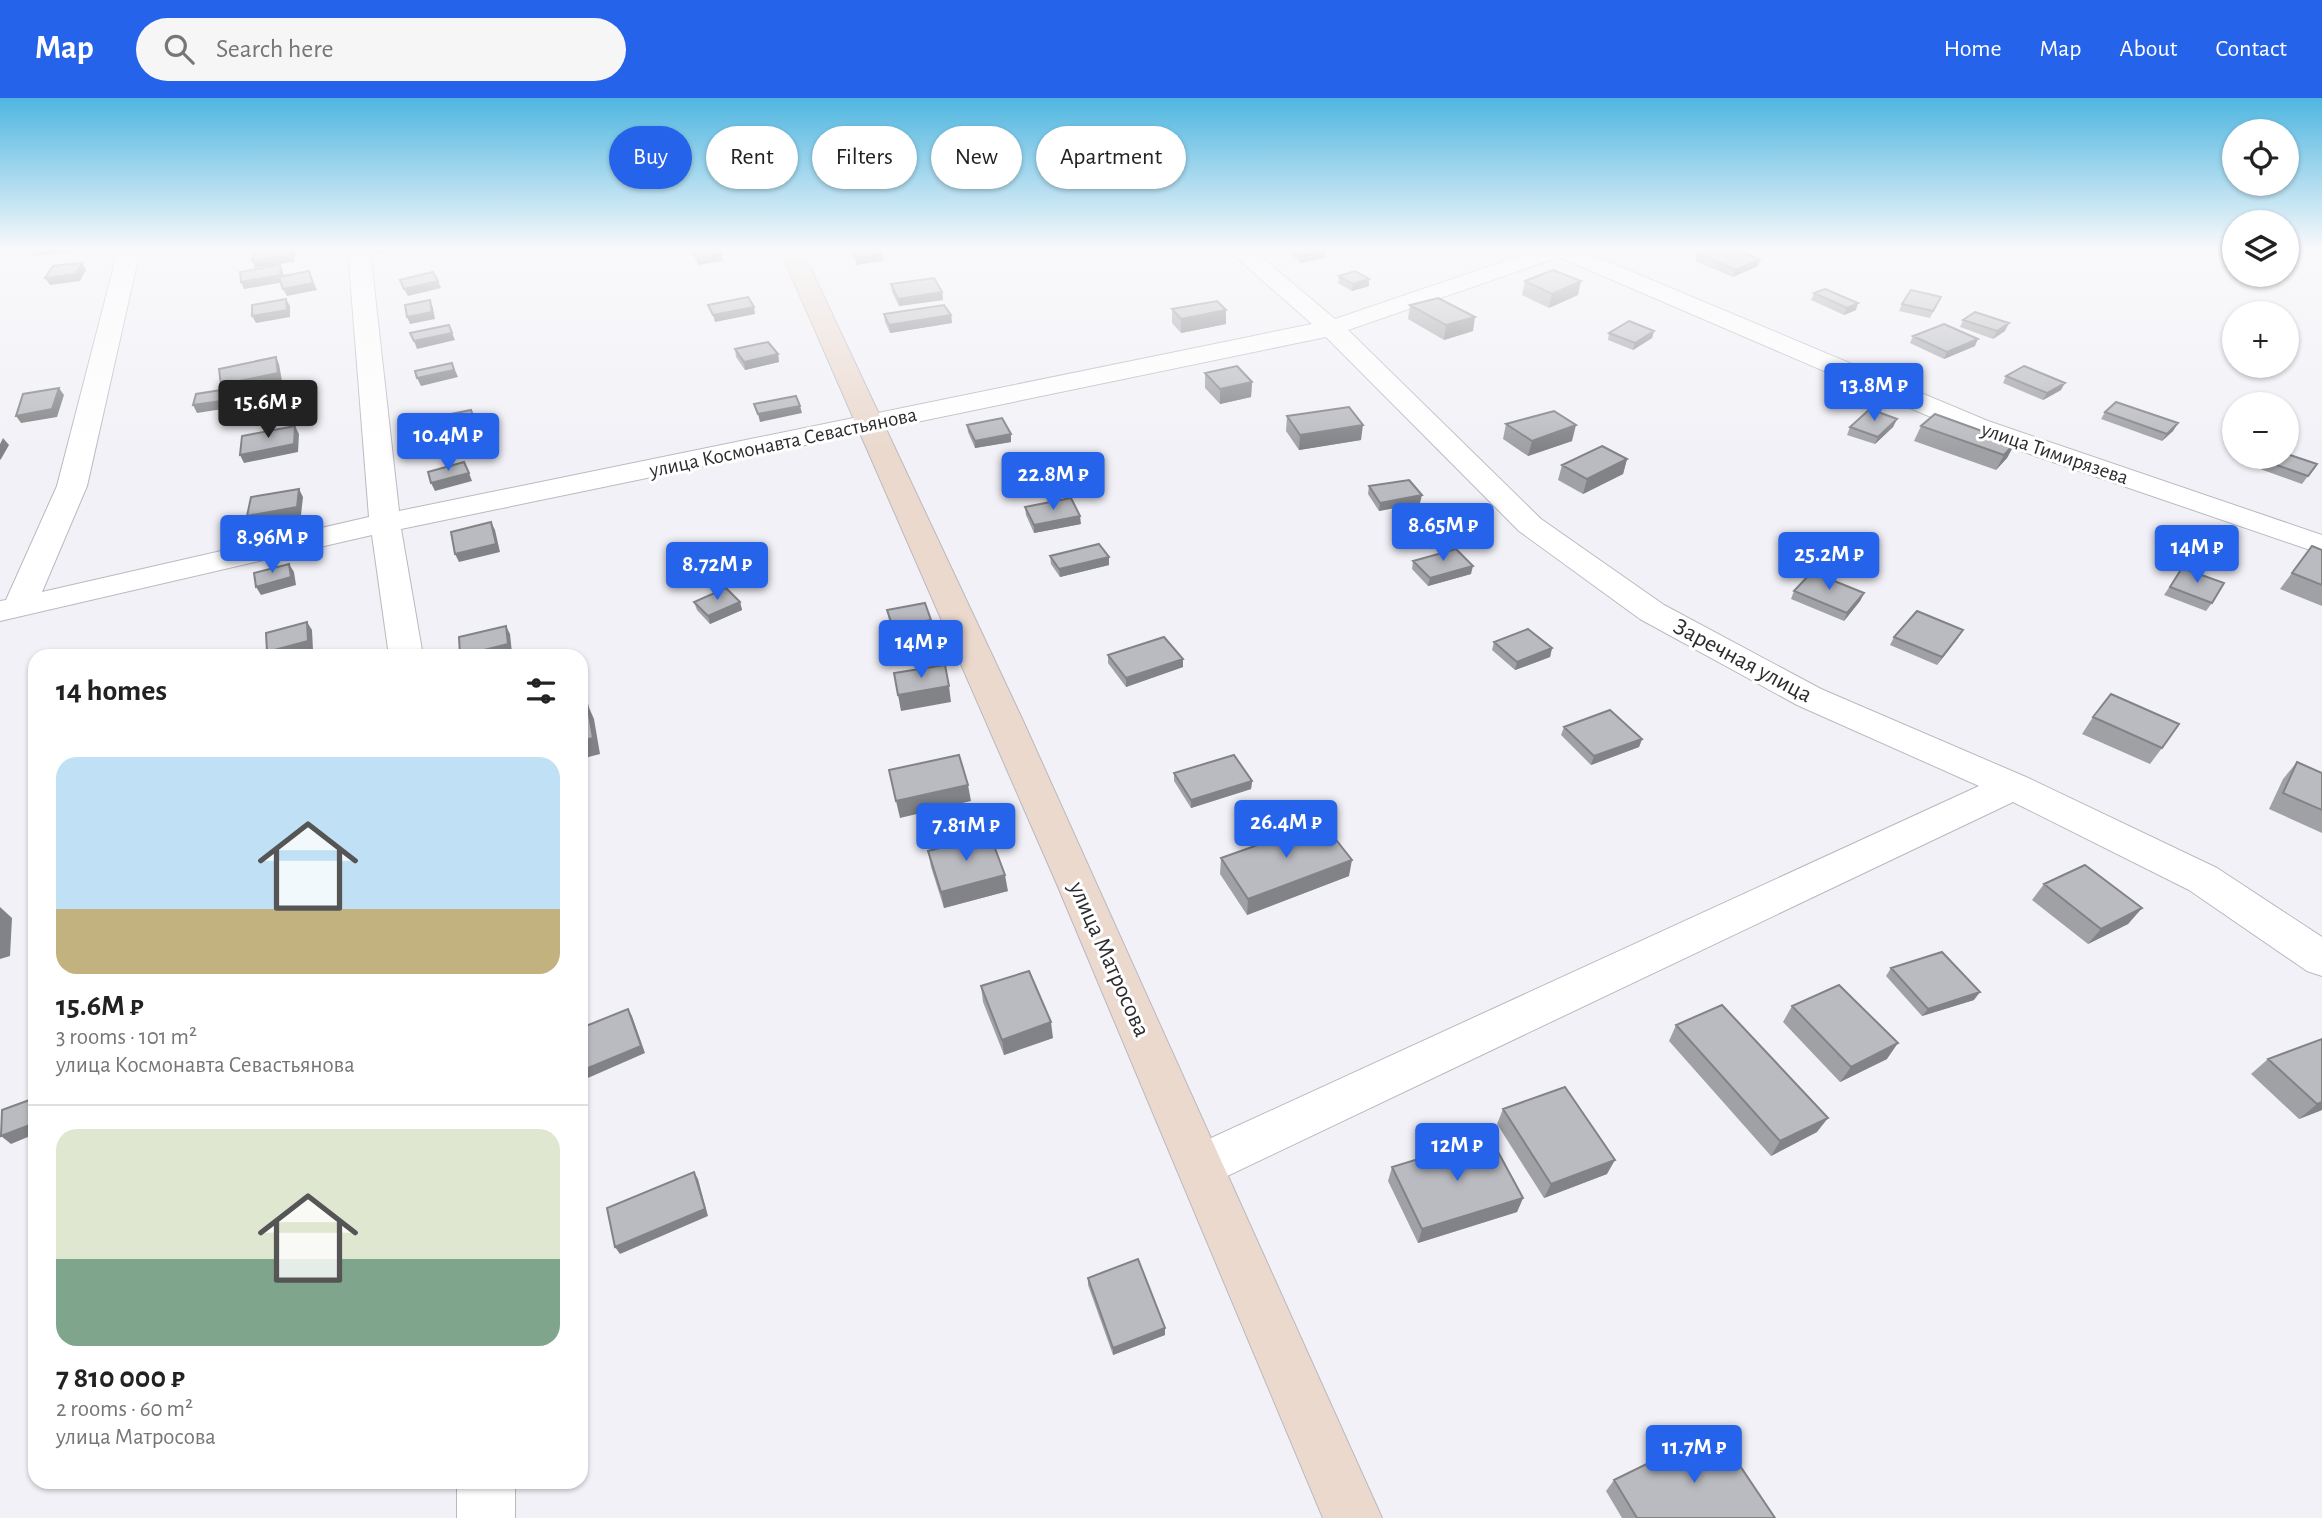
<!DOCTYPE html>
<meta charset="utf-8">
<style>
:root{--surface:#fff;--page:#f6f6f6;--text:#222;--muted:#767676;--line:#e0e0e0;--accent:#2563eb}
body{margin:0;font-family:"Alegreya Sans",sans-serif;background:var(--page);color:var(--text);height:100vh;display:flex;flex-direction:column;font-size:26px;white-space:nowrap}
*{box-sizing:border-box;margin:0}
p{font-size:23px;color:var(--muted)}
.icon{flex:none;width:38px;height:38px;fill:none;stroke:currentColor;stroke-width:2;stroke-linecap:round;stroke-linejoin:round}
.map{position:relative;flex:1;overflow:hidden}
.drawer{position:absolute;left:28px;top:551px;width:560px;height:840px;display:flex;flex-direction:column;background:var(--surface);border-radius:21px;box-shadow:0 2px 5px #0004}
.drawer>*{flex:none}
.top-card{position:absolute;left:609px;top:28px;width:665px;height:63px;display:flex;gap:14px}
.buttons{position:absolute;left:2222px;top:21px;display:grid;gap:14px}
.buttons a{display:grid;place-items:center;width:77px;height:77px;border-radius:50%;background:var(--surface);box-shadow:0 2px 5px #0004;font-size:35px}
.price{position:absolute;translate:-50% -60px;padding:0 16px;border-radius:7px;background:var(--accent);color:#fff;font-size:23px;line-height:46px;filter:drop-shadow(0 2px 4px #0008)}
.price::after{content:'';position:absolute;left:50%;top:42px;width:21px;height:16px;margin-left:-10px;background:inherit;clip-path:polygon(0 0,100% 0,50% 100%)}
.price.on{background:#222;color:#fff}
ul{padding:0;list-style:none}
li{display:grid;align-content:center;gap:14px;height:371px;padding:0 28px}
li+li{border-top:2px solid var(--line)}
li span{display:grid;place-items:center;height:217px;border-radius:21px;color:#555}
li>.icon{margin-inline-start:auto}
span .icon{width:126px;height:126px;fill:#fffc;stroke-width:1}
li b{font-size:30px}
h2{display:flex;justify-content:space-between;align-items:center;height:84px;padding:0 28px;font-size:30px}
.tag{padding:0 24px;border-radius:32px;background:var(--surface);box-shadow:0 2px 5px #0004;font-size:24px;line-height:63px}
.tag.on{background:var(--accent);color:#fff}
header{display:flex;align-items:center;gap:42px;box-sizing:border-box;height:98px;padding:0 35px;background:var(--accent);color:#fff}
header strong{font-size:33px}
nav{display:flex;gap:38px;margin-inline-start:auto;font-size:24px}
.search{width:490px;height:63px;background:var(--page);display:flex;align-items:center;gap:18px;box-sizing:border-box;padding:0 24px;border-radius:38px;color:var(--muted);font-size:26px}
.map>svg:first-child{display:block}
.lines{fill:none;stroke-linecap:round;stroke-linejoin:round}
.minor-casing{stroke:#bab9bf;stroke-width:2}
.secondary-casing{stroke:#bab9bf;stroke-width:2}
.minor{fill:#fff;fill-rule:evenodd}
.secondary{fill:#ebd9ce;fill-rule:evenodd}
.wall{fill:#a0a1a5}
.shaded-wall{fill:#828386}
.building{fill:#babbc0;stroke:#828386;stroke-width:2}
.labels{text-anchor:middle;stroke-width:6;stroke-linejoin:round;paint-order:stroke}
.far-street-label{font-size:21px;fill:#2c2c2e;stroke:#fff}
.street-label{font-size:24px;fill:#2c2c2e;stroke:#fff}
</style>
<header>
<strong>Map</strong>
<div class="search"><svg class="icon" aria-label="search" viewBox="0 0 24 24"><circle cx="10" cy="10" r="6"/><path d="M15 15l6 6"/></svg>Search here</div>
<nav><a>Home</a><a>Map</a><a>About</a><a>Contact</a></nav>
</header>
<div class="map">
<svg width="2322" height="1420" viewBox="0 0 2322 1420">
<rect width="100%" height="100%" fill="#f2f1f7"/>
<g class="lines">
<g class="minor-casing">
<path id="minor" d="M 118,152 L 140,152 L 87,388 L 42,494 L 369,419 L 348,152 L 370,152 L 399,413 L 1312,226 L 1228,152 L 1253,152 L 1335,221 L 1537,152 L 1580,152 L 1988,323 L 2322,437 L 2322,456 L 1968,335 L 1559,159 L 1348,232 L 1541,421 L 1664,507 L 1821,591 L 2026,679 L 2217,770 L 2322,839 L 2322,878 L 2307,873 L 2189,792 L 2013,704 L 1202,1090 L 1185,1084 L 1178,1068 L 1185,1052 L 1979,688 L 1797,607 L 1640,521 L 1519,433 L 1326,239 L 401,431 L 423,558 L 389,558 L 372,437 L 0,523 L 0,503 L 6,502 L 57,388 Z
M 457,1384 L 515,1384 L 515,1420 L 457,1420 Z"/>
</g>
<g class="secondary-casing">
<path id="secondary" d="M 780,152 L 802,152 L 1024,625 L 1382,1420 L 1323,1420 L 1056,784 Z"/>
</g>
<use href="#minor" class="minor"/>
<use href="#secondary" class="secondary"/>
</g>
<path class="wall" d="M 32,152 L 86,152 L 84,154 L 35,157 Z
M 1286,152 L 1324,152 L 1325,160 L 1300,165 Z
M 1697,156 L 1758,168 L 1733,179 L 1695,163 Z
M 1339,178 L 1369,188 L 1352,193 L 1338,185 Z
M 1525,183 L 1578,197 L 1549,210 L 1522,197 Z
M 891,186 L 942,194 L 943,202 L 899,208 L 892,194 Z
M 1814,195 L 1856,212 L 1844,217 L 1811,202 Z
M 1941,199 L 1930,220 L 1899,213 L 1902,206 Z
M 1410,207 L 1473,233 L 1444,242 L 1408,221 Z
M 1172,211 L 1226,226 L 1181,235 L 1172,225 Z
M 884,216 L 951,217 L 952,225 L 890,235 L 885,224 Z
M 1963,222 L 2005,233 L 1993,241 L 1960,229 Z
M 1654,233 L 1652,240 L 1633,252 L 1608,242 L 1609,235 Z
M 1913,238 L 1975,248 L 1944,261 L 1910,245 Z
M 735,251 L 778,256 L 779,264 L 745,272 L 736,259 Z
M 1205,275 L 1252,284 L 1251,299 L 1220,306 L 1205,290 Z
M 2006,278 L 2061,292 L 2043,302 L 2003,285 Z
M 2105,314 L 2178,325 L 2173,333 L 2162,343 L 2101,321 Z
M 1287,318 L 1361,342 L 1299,352 L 1286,333 Z
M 1897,321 L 1893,329 L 1875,346 L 1847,337 L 1850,329 Z
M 1506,326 L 1572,343 L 1528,358 L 1503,341 Z
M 967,327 L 1011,344 L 975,350 L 968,334 Z
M 1921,328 L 2015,345 L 2007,360 L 1996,372 L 1914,343 Z
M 1627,361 L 1623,376 L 1583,396 L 1558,382 L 1562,367 Z
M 2265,363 L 2317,366 L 2302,386 L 2260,371 Z
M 1369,388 L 1420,405 L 1379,413 L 1368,396 Z
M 1025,409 L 1081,426 L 1034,435 L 1026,417 Z
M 2312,448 L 2322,452 L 2322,508 L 2280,491 Z
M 1050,458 L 1109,467 L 1060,479 L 1051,466 Z
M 1413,463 L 1471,476 L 1428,488 L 1412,471 Z
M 2182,470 L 2212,505 L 2206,513 L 2164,497 Z
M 1794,493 L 1864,495 L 1860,503 L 1844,523 L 1791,501 Z
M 694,504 L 740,504 L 742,512 L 710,526 L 697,512 Z
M 887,512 L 931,522 L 933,537 L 896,545 L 890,528 Z
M 1894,539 L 1958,540 L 1937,567 L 1890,547 Z
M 1494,544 L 1552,550 L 1550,559 L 1515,572 L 1492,552 Z
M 1108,557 L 1183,569 L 1126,589 L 1108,565 Z
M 2093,619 L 2162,650 L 2150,666 L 2082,636 Z
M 1564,629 L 1642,641 L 1639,649 L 1591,667 L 1561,637 Z
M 2297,664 L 2322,675 L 2322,735 L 2269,711 L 2283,681 Z
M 1174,675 L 1252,683 L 1251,691 L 1191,710 L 1174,683 Z
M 928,753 L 1008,793 L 944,810 L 931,769 Z
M 1221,760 L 1349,778 L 1247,817 L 1220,776 Z
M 2044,786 L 2142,810 L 2128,826 L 2088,846 L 2032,802 Z
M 1891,870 L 1974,902 L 1922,918 L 1886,878 Z
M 981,888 L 1053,940 L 1004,957 L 983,904 Z
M 1792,908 L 1887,961 L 1840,984 L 1783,924 Z
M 1676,927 L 1817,1034 L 1771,1058 L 1669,943 Z
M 2322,941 L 2322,1012 L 2299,1021 L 2251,976 L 2268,961 Z
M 1503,1011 L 1607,1076 L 1544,1100 L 1497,1026 Z
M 1392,1069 L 1523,1100 L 1517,1114 L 1418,1145 L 1388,1083 Z
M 1088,1180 L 1165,1237 L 1113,1257 L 1088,1187 Z
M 1614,1382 L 1775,1420 L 1622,1420 L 1606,1393 Z"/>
<path class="shaded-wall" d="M 292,152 L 296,152 L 294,164 L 255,170 L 252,163 Z
M 375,152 L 395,152 L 376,155 Z
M 1326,153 L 1325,160 L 1300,165 L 1300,158 Z
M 721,156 L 723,163 L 698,167 L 696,160 Z
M 882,156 L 883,163 L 856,167 L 855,160 Z
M 1760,161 L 1758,168 L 1733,179 L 1736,172 Z
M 82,165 L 86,172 L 80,183 L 50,187 L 45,180 Z
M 280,167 L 283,174 L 285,184 L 244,191 L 241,184 Z
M 309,173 L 317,192 L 287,198 L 283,191 Z
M 1369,181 L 1369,188 L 1352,193 L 1353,186 Z
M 438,183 L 441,190 L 408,198 L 404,191 Z
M 1581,183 L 1578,197 L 1549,210 L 1552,196 Z
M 942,194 L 943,202 L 899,208 L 898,201 Z
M 286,201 L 290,208 L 290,219 L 256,225 L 252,218 Z
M 430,202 L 433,210 L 435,221 L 410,226 L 407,219 Z
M 1858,205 L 1856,212 L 1844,217 L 1847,210 Z
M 754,209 L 755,216 L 715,224 L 713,217 Z
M 1226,212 L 1226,226 L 1181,235 L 1181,221 Z
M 951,217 L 952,225 L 890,235 L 889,227 Z
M 1475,219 L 1473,233 L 1444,242 L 1446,227 Z
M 2009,225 L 2005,233 L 1993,241 L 1997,233 Z
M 1654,233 L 1652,240 L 1633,252 L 1635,245 Z
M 452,235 L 455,242 L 417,251 L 414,243 Z
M 1978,241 L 1975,248 L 1944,261 L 1947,254 Z
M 778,256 L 779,264 L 745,272 L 744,264 Z
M 276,259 L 279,266 L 282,283 L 266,286 L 270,293 L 267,304 L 197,315 L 193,307 L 225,295 L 221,287 Z
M 452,265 L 458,279 L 421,288 L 417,280 Z
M 1252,284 L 1251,299 L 1220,306 L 1220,291 Z
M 2065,285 L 2061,292 L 2043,302 L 2047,295 Z
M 59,290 L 64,297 L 57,319 L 21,325 L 16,318 Z
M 800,308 L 802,315 L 760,324 L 758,316 Z
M 471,312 L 477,328 L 442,336 L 439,328 Z
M 1897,321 L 1893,329 L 1875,346 L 1878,339 Z
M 2178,325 L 2173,333 L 2162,343 L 2167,336 Z
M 1363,327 L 1361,342 L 1299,352 L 1300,337 Z
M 1576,327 L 1572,343 L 1528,358 L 1532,343 Z
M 295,328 L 299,336 L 298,354 L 244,365 L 240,357 Z
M 1011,336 L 1011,344 L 975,350 L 975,343 Z
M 3,340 L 9,347 L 1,361 L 0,362 L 0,346 Z
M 2015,345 L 2007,360 L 1996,372 L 2004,357 Z
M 1627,361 L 1623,376 L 1583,396 L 1587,381 Z
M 469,375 L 472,383 L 435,393 L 431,385 Z
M 299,391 L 303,399 L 301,417 L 252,426 L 247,418 Z
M 1422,397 L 1420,405 L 1379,413 L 1380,405 Z
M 1080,418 L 1081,426 L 1034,435 L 1034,427 Z
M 491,424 L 495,432 L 500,454 L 459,464 L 455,456 Z
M 1109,459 L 1109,467 L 1060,479 L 1059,471 Z
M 289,466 L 294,474 L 296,487 L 261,497 L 256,489 Z
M 1473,468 L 1471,476 L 1428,488 L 1430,480 Z
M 1864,495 L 1860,503 L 1844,523 L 1847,515 Z
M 740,504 L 742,512 L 710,526 L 708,518 Z
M 931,522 L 933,537 L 896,545 L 893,529 Z
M 307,524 L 312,532 L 313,552 L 287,558 L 270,558 L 267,554 Z
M 506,528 L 510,536 L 512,555 L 496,558 L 460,558 Z
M 1963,532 L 1958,540 L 1937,567 L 1942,559 Z
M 1552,550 L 1550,559 L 1515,572 L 1517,564 Z
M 1183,561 L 1183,569 L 1126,589 L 1126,580 Z
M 949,588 L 951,604 L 901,613 L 898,597 Z
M 587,605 L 594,621 L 600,656 L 581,661 L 581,643 Z
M 1642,641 L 1639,649 L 1591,667 L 1594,658 Z
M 1252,683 L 1251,691 L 1191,710 L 1191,702 Z
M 968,687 L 971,703 L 900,720 L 896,703 Z
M 1352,762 L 1349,778 L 1247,817 L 1248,801 Z
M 1005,777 L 1008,793 L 944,810 L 941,794 Z
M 0,809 L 12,820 L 10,858 L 0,861 Z
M 2142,810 L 2128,826 L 2088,846 L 2101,831 Z
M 1980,894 L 1974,902 L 1922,918 L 1928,911 Z
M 628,911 L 632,918 L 645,955 L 581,983 L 581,973 Z
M 1051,924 L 1053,940 L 1004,957 L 1002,942 Z
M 1898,945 L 1887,961 L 1840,984 L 1851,969 Z
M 2322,1004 L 2322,1012 L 2299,1021 L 2317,1006 Z
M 1828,1020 L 1817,1034 L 1771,1058 L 1780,1043 Z
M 35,1025 L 35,1036 L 11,1046 L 1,1038 Z
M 1615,1062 L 1607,1076 L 1544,1100 L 1551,1086 Z
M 694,1074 L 698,1081 L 708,1118 L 620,1156 L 615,1149 Z
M 1523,1100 L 1517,1114 L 1418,1145 L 1422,1131 Z
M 1165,1230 L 1165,1237 L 1113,1257 L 1113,1250 Z"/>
<path class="building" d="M 254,152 L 292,152 L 291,157 L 252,163 Z
M 693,152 L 720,152 L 721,156 L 696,160 Z
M 852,152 L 880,152 L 882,156 L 855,160 Z
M 1293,152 L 1324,152 L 1326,153 L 1300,158 Z
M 1708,152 L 1738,152 L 1760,161 L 1736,172 L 1697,156 Z
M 82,165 L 75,176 L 45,180 L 53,168 Z
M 280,167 L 281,177 L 241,184 L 240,174 Z
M 1553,172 L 1581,183 L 1552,196 L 1525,183 Z
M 309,173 L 313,185 L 283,191 L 279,179 Z
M 1355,173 L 1369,181 L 1353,186 L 1339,178 Z
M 433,174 L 438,183 L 404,191 L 400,182 Z
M 934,180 L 942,194 L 898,201 L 891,186 Z
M 1825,191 L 1858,205 L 1847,210 L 1814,195 Z
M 1911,192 L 1941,199 L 1933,213 L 1902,206 Z
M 748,199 L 754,209 L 713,217 L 708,207 Z
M 1438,200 L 1475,219 L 1446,227 L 1410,207 Z
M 286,201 L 287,212 L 252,218 L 252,207 Z
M 430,202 L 432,214 L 407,219 L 405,207 Z
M 1217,203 L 1226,212 L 1181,221 L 1172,211 Z
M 944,207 L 951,217 L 889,227 L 884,216 Z
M 1975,214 L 2009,225 L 1997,233 L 1963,222 Z
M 1629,223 L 1654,233 L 1635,245 L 1609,235 Z
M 1944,226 L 1978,241 L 1947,254 L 1913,238 Z
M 449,227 L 452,235 L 414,243 L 410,235 Z
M 768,244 L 778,256 L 744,264 L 735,251 Z
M 276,259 L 278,275 L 221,287 L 219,271 Z
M 452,265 L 454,272 L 417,280 L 415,273 Z
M 1237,268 L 1252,284 L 1220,291 L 1205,275 Z
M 2024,268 L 2065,285 L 2047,295 L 2006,278 Z
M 266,285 L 263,297 L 193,307 L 196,296 Z
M 59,290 L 52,311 L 16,318 L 23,296 Z
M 796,298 L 800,308 L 758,316 L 754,306 Z
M 2116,304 L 2178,325 L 2167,336 L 2105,314 Z
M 1349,309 L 1363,327 L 1300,337 L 1287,318 Z
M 1870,311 L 1897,321 L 1878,339 L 1850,329 Z
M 471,312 L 474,320 L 439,328 L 436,319 Z
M 1554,313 L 1576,327 L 1532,343 L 1506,326 Z
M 1935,316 L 2015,345 L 2004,357 L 1921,328 Z
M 1002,320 L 1011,336 L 975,343 L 967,327 Z
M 295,328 L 294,346 L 240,357 L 242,338 Z
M 1602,348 L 1627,361 L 1587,381 L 1562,367 Z
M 2287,356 L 2317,366 L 2308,378 L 2265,363 L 2269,359 L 2287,359 Z
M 464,364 L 469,375 L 431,385 L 428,374 Z
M 1409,382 L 1422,397 L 1380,405 L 1369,388 Z
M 299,391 L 297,409 L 247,418 L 251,399 Z
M 1071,400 L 1080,418 L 1034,427 L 1025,409 Z
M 491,424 L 496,446 L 455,456 L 451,434 Z
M 1099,446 L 1109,459 L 1059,471 L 1050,458 Z
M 2312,448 L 2322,452 L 2322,487 L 2292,475 Z
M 1456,451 L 1473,468 L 1430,480 L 1413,463 Z
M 289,466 L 291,479 L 256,489 L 254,475 Z
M 2182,470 L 2224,485 L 2212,505 L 2170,489 Z
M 1812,474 L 1864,495 L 1847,515 L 1794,493 Z
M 726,490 L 740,504 L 708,518 L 694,504 Z
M 925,505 L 931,522 L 893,529 L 887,512 Z
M 1917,513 L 1963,532 L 1942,559 L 1894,539 Z
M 307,524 L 308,543 L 267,554 L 266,535 Z
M 506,528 L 508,546 L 460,558 L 459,539 Z
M 1528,531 L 1552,550 L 1517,564 L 1494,544 Z
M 1164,539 L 1183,561 L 1126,580 L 1108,557 Z
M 945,567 L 949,588 L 898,597 L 894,575 Z
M 2111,596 L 2179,626 L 2162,650 L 2093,619 Z
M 587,605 L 593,640 L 581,643 L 581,607 Z
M 1610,612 L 1642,641 L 1594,658 L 1564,629 Z
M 959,657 L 968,687 L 896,703 L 889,672 Z
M 1234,657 L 1252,683 L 1191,702 L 1174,675 Z
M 2297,664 L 2322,675 L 2322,712 L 2283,695 Z
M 1322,724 L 1352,762 L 1248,801 L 1221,760 Z
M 990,737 L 1005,777 L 941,794 L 928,753 Z
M 2085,767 L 2142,810 L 2101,831 L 2044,786 Z
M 1942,854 L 1980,894 L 1928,911 L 1891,870 Z
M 1029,873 L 1051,924 L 1002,942 L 981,888 Z
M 1839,887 L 1898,945 L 1851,969 L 1792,908 Z
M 1722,907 L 1828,1020 L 1780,1043 L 1676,927 Z
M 628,911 L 641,948 L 581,973 L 581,930 Z
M 2322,941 L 2322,1004 L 2317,1006 L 2268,961 Z
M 1565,989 L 1615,1062 L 1551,1086 L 1503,1011 Z
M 35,1000 L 35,1025 L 1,1038 L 2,1012 Z
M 1490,1039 L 1523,1100 L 1422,1131 L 1392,1069 Z
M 694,1074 L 705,1111 L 615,1149 L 607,1110 Z
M 1138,1161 L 1165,1230 L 1113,1250 L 1088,1180 Z
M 1716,1332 L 1775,1420 L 1637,1420 L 1614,1382 Z"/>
<linearGradient id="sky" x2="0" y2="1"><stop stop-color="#4fb6e0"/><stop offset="0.43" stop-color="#f9f9fb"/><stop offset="1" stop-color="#f9f9fb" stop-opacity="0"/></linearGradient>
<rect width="2322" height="351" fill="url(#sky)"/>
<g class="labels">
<g class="far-street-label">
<text transform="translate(783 344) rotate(-12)" y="7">улица Космонавта Севастьянова</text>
<text transform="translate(2055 355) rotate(19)" y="7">улица Тимирязева</text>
</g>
<g class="street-label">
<text transform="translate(1743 562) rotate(28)" y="8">Заречная улица</text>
<text transform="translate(1110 861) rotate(66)" y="8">улица Матросова</text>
</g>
</g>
</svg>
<div class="buttons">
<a><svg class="icon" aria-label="locate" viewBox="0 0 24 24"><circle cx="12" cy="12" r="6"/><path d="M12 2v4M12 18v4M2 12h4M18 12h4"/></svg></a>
<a><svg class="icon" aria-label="layers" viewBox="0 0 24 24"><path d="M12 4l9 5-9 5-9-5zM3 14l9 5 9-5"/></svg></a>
<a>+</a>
<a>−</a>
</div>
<b class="price" style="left:1874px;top:325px">13.8M ₽</b>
<b class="price on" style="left:268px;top:342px">15.6M ₽</b>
<b class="price" style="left:448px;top:375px">10.4M ₽</b>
<b class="price" style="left:1053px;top:414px">22.8M ₽</b>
<b class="price" style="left:1443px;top:465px">8.65M ₽</b>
<b class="price" style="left:272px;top:477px">8.96M ₽</b>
<b class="price" style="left:2197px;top:487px">14M ₽</b>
<b class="price" style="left:1829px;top:494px">25.2M ₽</b>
<b class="price" style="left:717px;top:504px">8.72M ₽</b>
<b class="price" style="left:921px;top:582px">14M ₽</b>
<b class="price" style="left:1286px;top:762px">26.4M ₽</b>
<b class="price" style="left:966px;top:765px">7.81M ₽</b>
<b class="price" style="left:1457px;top:1085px">12M ₽</b>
<b class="price" style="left:1694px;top:1387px">11.7M ₽</b>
<div class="top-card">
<a class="tag on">Buy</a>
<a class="tag">Rent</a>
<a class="tag">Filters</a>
<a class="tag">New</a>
<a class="tag">Apartment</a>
</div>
<section class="drawer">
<h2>14 homes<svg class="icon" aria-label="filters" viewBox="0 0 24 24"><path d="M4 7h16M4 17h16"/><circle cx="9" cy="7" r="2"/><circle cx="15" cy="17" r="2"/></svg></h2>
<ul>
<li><span style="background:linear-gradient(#bfe0f5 70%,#c2b280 0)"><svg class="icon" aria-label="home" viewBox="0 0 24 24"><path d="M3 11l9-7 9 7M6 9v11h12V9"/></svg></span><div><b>15.6M ₽</b><p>3 rooms · 101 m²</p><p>улица Космонавта Севастьянова</p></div></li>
<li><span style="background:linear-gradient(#dfe7d0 60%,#7fa58c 0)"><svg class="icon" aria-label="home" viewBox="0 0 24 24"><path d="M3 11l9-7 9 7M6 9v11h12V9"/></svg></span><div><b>7 810 000 ₽</b><p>2 rooms · 60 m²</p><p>улица Матросова</p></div></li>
</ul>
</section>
</div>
